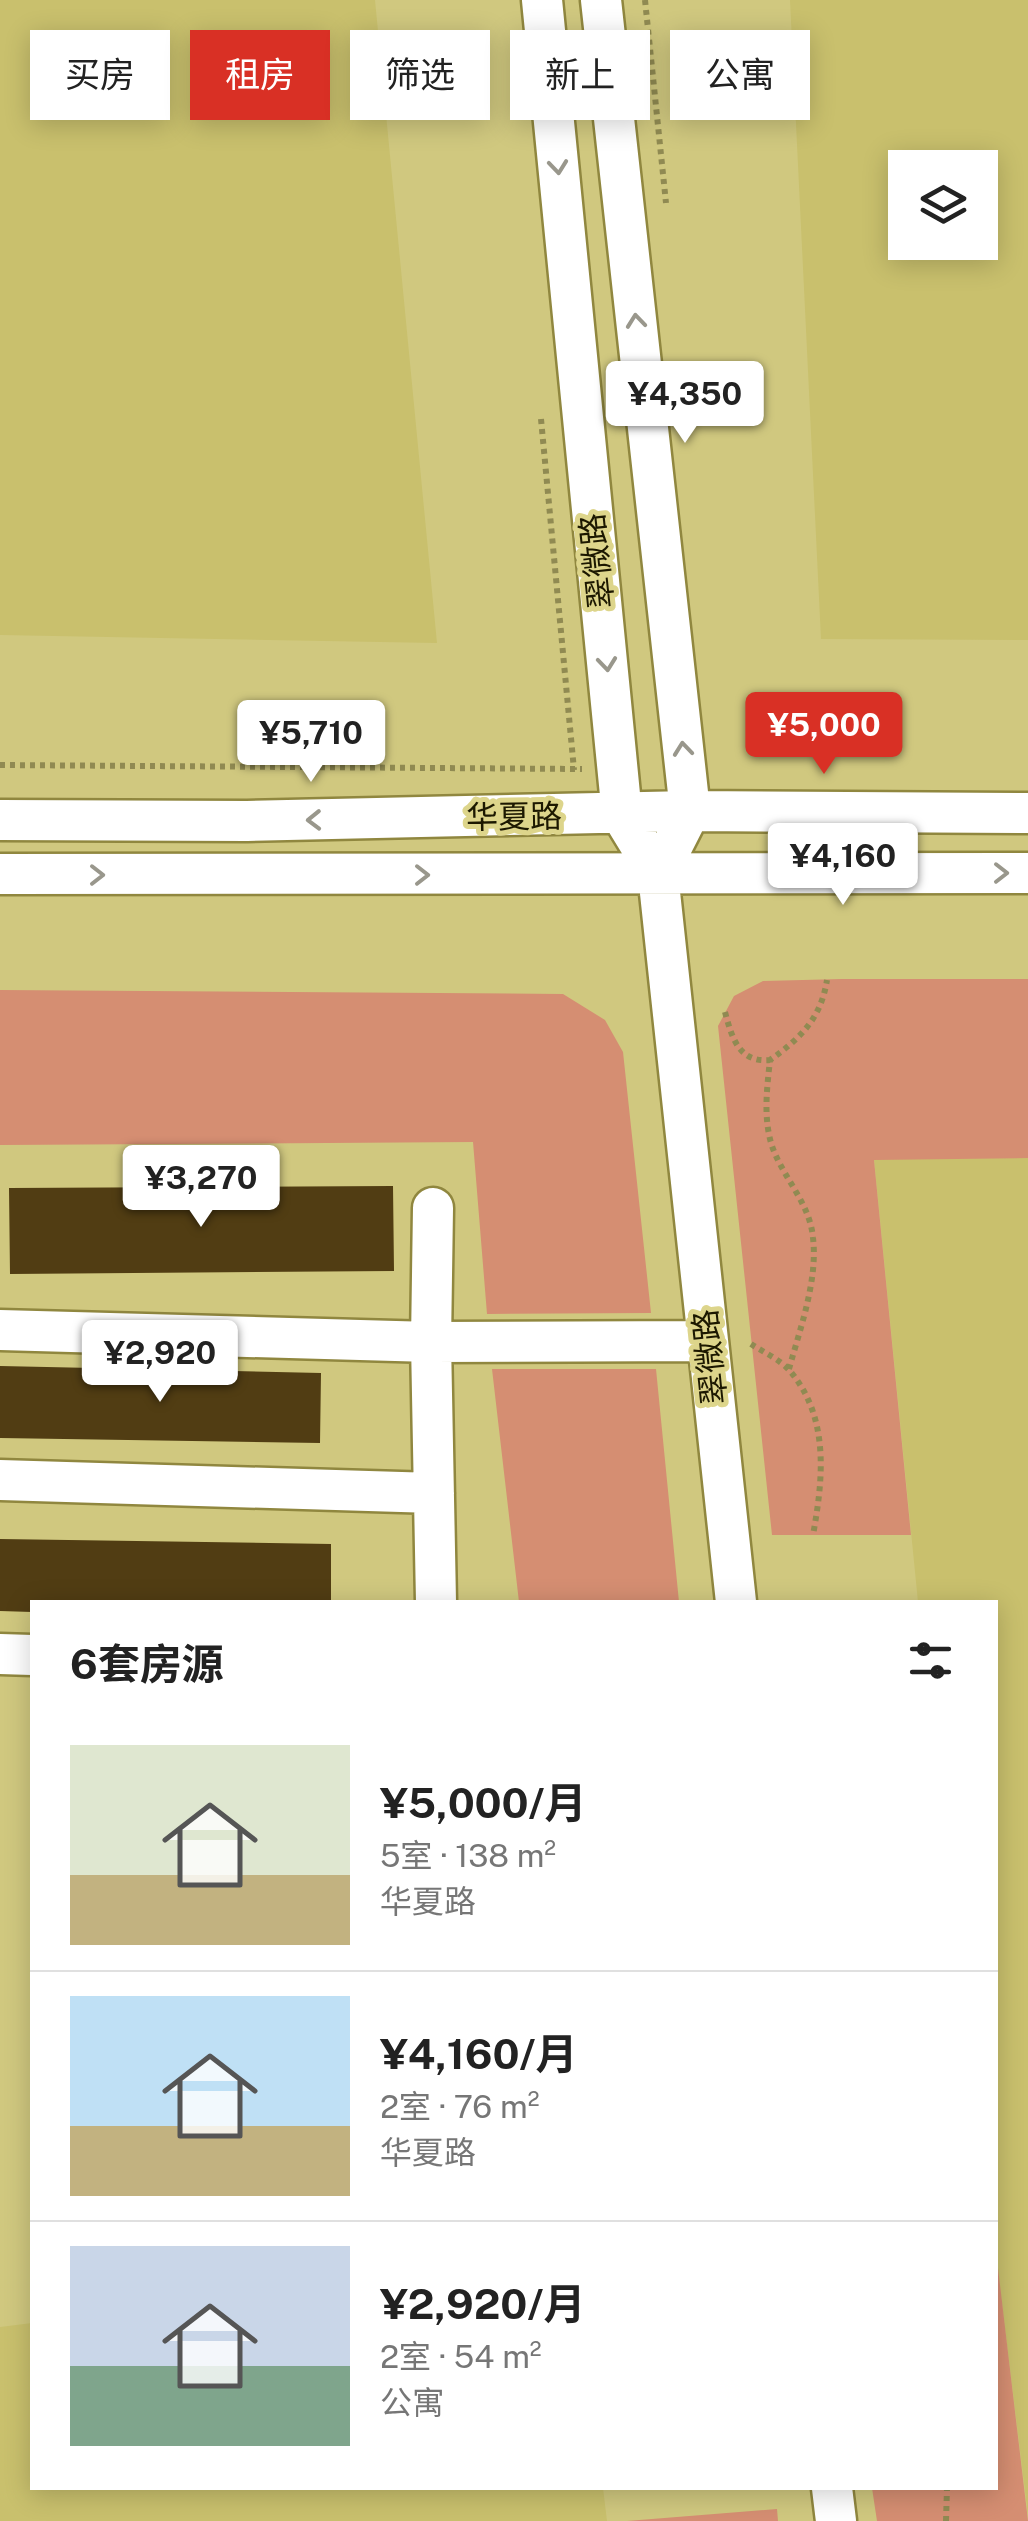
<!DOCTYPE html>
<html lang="zh">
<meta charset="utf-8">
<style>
:root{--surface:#fff;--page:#f2f2f2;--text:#222;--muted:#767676;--line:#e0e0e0;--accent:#d93025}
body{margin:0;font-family:"Public Sans","Noto Sans SC",sans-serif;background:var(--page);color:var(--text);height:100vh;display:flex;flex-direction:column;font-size:38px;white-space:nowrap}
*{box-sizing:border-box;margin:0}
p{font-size:32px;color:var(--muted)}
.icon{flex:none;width:55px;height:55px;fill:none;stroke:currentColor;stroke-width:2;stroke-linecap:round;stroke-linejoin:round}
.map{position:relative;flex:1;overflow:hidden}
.details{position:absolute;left:30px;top:1600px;width:968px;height:890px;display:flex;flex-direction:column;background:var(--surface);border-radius:0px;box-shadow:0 5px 25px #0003}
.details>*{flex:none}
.top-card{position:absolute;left:30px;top:30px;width:970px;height:90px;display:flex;gap:20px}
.fabs{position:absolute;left:888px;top:150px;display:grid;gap:20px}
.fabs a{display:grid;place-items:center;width:110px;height:110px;border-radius:0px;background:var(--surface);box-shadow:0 5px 25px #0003;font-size:50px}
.price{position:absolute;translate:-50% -85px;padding:0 22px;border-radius:10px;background:#fff;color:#222;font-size:32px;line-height:65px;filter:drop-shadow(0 2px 5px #0008)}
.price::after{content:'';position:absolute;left:50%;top:60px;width:30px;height:22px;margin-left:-15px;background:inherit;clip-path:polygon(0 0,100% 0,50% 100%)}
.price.on{background:var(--accent);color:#fff}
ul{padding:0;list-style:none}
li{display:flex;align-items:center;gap:30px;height:250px;padding:0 40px}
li+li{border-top:2px solid var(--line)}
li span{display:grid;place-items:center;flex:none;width:280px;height:200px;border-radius:0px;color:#555}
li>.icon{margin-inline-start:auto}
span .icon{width:120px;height:120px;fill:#fffc;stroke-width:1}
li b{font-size:42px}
h2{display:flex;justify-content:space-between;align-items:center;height:120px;padding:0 40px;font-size:42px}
.pill{padding:0 35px;border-radius:0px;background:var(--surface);box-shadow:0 5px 25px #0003;font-size:35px;line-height:90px}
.pill.on{background:var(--accent);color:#fff}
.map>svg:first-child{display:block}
.built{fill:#c9c06d;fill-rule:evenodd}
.green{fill:#d58e72}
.building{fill:#513d13}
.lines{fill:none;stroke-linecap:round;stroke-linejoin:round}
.minor-casing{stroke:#90873f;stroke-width:45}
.path{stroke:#908a52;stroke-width:6;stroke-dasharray:5 5;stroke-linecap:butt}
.minor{stroke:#fff;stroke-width:40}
.oneway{stroke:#99978c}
.labels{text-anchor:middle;stroke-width:10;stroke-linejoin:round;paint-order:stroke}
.street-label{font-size:32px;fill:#1c1800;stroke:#ddd58b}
</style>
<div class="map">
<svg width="1028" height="2521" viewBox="0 0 1028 2521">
<rect width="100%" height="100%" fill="#d0c87f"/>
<path class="built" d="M 0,0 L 375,0 L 437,643 L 0,635 Z
M 790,0 L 1028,0 L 1028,640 L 821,639 ZM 905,168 L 980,168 L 980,242 L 905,242 Z
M 1028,1158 L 1028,2516 L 995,2246 L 995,1602 L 918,1602 L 874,1159 Z
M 32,2323 L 32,2488 L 603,2488 L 607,2521 L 0,2521 L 0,2327 Z"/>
<path class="green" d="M 842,979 L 1028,979 L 1028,1158 L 874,1160 L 911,1535 L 772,1535 L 718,1026 L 734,996 L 763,981 Z
M 0,990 L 563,994 L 605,1020 L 623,1052 L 651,1313 L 487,1314 L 473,1142 L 0,1145 Z
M 492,1369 L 656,1369 L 679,1602 L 519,1602 Z
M 996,2251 L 1028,2521 L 877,2521 L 872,2488 L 995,2488 Z
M 777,2509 L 778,2521 L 627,2521 Z"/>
<path class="building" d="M 393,1186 L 394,1271 L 10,1274 L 9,1188 Z
M 0,1366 L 321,1373 L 320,1443 L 0,1438 Z
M 0,1539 L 331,1544 L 331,1602 L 32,1602 L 32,1612 L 0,1611 Z"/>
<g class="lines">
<g class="minor-casing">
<path id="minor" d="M 542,0 L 622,815 L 658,874 L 736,1602
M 601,0 L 690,811 L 658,874
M 0,820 L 247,821 L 690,811 L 1028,813
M 0,874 L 1028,873
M 433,1208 L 431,1342 L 708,1341
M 0,1330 L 431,1342 L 436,1602
M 0,1480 L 434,1493
M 0,1654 L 32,1655
M 832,2488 L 836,2521"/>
</g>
<path class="path" d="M 645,0 L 666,203
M 541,419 L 574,770
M 0,765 L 582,769
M 725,1012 C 732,1038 739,1063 770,1060
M 751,1344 C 763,1352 781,1360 790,1371 C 830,1418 823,1480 813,1535
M 789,1369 C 800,1329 818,1280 813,1238 C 810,1203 783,1178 772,1146 C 763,1118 767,1088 770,1060 C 801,1038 821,1018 827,980
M 946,2521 L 947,2488"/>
<use href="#minor" class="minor"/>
</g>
<defs><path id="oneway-chevron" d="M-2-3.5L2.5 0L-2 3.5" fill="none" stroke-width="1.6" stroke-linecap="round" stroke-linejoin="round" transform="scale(2.5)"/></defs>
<g class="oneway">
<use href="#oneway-chevron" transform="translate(558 167) rotate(84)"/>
<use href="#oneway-chevron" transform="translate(636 321) rotate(-96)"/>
<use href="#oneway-chevron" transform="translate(607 664) rotate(84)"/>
<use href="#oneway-chevron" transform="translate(683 749) rotate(-96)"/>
<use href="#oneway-chevron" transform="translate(314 820) rotate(179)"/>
<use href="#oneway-chevron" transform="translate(1001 873)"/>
<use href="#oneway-chevron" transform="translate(97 875)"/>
<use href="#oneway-chevron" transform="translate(422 875)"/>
</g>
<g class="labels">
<g class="street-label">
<text transform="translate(597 561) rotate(-96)" y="11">翠微路</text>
<text transform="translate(514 817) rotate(-1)" y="11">华夏路</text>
<text transform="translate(710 1357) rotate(-96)" y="11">翠微路</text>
</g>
</g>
</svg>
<div class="fabs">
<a><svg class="icon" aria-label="layers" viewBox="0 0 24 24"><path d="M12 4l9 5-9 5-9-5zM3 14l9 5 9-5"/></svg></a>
</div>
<b class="price" style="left:685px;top:446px">¥4,350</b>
<b class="price on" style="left:824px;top:777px">¥5,000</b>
<b class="price" style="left:311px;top:785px">¥5,710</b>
<b class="price" style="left:843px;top:908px">¥4,160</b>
<b class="price" style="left:201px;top:1230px">¥3,270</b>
<b class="price" style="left:160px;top:1405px">¥2,920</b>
<div class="top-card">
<a class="pill">买房</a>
<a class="pill on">租房</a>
<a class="pill">筛选</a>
<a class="pill">新上</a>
<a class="pill">公寓</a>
</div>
<section class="details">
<h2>6套房源<svg class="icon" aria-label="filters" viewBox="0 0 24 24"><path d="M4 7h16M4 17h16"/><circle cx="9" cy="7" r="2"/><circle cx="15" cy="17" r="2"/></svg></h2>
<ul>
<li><span style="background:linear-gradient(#dfe7d0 65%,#c2b280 0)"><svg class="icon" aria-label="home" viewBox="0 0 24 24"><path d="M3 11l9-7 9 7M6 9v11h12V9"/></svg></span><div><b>¥5,000/月</b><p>5室 · 138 m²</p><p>华夏路</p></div></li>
<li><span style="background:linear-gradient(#bfe0f5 65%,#c2b280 0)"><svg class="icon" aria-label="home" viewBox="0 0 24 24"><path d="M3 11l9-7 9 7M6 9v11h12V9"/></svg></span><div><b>¥4,160/月</b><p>2室 · 76 m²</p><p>华夏路</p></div></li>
<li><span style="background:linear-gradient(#c9d6e8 60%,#7fa58c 0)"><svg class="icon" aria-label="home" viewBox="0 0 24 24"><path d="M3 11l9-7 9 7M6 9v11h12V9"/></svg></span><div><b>¥2,920/月</b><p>2室 · 54 m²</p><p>公寓</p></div></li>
</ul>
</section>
</div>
